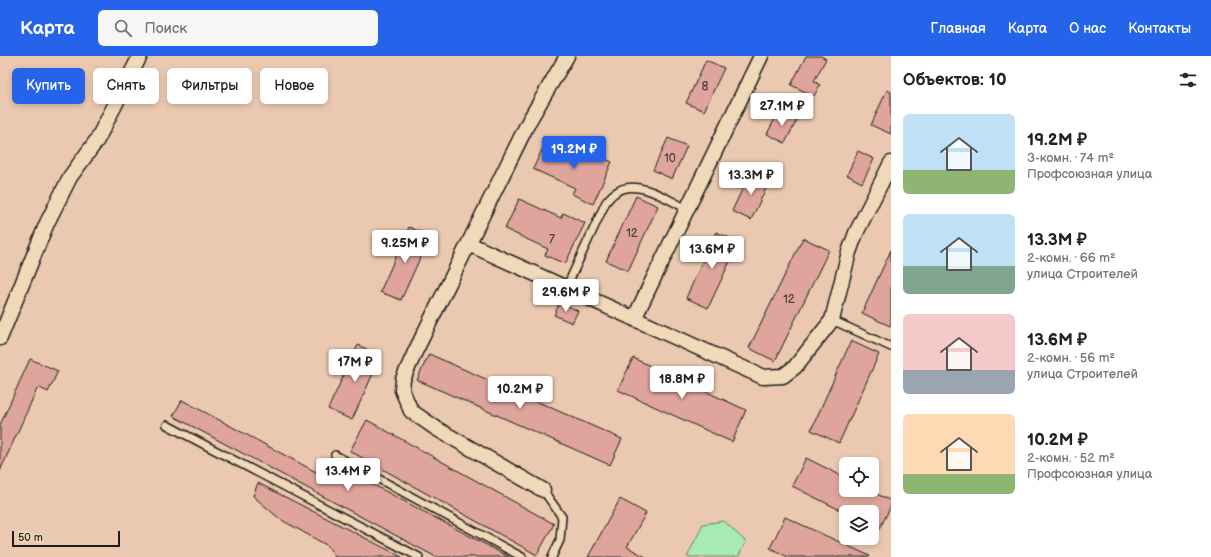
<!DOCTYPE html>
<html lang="ru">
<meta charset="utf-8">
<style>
:root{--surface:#fff;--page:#f6f6f6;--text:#202124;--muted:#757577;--accent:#2563eb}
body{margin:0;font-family:"Balsamiq Sans",sans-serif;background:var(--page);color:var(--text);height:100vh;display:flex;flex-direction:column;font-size:15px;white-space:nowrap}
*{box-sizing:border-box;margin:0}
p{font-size:13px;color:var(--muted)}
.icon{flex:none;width:22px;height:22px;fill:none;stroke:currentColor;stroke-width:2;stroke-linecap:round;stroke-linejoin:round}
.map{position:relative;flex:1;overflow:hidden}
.panel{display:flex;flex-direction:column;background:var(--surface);width:320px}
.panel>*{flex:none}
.banner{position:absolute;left:12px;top:12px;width:380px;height:36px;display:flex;gap:8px}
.tools{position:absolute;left:839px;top:401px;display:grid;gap:8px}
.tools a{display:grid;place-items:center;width:40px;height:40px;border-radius:6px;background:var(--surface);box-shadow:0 2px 6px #0003;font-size:20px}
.scale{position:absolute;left:12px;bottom:10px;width:108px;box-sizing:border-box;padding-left:4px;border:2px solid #1c1c1c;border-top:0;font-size:11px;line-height:14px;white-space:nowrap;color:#1c1c1c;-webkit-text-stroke:3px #f0d9b9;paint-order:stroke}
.price{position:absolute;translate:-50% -34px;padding:0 9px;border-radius:4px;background:#fff;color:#222;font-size:13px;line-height:26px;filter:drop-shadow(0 1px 2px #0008)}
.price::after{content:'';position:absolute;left:50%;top:24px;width:12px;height:9px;margin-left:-6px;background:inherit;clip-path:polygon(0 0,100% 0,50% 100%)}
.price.active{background:var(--accent);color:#fff}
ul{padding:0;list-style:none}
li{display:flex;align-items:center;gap:12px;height:100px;padding:0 12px}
li span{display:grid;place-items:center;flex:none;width:112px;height:80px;border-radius:6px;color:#555}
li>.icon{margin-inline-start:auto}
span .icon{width:48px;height:48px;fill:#fffc;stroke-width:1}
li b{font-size:17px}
h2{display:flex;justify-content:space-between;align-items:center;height:48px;padding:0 12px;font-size:17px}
.chip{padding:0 14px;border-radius:6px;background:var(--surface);box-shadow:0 2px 6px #0003;font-size:14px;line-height:36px}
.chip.active{background:var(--accent);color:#fff}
header{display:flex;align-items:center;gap:24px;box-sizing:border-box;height:56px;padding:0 20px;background:var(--accent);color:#fff}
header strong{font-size:19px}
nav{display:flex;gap:22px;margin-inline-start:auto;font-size:14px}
.search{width:280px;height:36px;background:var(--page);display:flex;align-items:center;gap:10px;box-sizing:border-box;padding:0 14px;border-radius:6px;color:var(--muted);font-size:15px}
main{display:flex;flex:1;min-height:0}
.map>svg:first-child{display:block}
.green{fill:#a8eab4;stroke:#628368}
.building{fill:#dfa59c;stroke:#1c1c1c}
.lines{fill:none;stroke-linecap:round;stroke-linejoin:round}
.lane-casing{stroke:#1c1c1c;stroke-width:10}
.street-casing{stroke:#1c1c1c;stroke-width:17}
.lane{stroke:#f0d9b9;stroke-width:7}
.street{stroke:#f0d9b9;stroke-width:14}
.labels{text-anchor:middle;stroke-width:4;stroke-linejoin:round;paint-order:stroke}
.number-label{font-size:12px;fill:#4d3e3c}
</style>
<header>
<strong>Карта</strong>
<div class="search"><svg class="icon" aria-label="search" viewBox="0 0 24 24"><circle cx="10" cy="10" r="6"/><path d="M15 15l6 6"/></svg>Поиск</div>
<nav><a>Главная</a><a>Карта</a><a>О нас</a><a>Контакты</a></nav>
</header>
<main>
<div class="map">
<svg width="891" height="501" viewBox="0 0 891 501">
<rect width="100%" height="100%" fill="#ebc9b0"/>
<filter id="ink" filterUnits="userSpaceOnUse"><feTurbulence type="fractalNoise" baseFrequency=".025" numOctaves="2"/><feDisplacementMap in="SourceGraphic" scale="8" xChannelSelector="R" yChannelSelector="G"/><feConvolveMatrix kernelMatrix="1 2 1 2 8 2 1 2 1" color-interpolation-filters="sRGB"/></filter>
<g filter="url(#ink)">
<path class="green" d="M 724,465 L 746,486 L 738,501 L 687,501 L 703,468 Z"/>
<path class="building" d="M 806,0 L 821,0 L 826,3 L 814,25 L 820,29 L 814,40 L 791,29 Z
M 706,4 L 724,12 L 704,55 L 686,47 Z
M 887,34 L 891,36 L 891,78 L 871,69 Z
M 779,55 L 797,64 L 785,87 L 767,78 Z
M 668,82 L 687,90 L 672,123 L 653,114 Z
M 547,83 L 589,103 L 592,97 L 612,106 L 593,148 L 572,138 L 575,132 L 533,113 Z
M 858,95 L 874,103 L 862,127 L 847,119 Z
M 751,115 L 770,124 L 751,164 L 732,155 Z
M 636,140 L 658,150 L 628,215 L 606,205 Z
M 519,143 L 561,162 L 563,157 L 585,167 L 565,208 L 545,199 L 548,193 L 505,173 Z
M 409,171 L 430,180 L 401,244 L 380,236 Z
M 716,176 L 739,186 L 708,252 L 686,242 Z
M 803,182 L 829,194 L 775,305 L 749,292 Z
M 891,194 L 891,267 L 890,270 L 862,257 Z
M 560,246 L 578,255 L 572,267 L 554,259 Z
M 851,285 L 879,298 L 839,387 L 811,374 Z
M 358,289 L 381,300 L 352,364 L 328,353 Z
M 429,298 L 622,383 L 610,409 L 417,324 Z
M 633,302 L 746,354 L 732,386 L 618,334 Z
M 30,303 L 58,315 L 48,336 L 38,331 L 0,415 L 0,369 Z
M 182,344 L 316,416 L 323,402 L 509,501 L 436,501 L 173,360 Z
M 367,364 L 554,468 L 537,499 L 350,395 Z
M 806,402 L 846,422 L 846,434 L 869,434 L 891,445 L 891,450 L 879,474 L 872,470 L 872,456 L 846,456 L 846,457 L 792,430 Z
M 258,427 L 402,501 L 335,501 L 328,490 L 280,463 L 253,440 Z
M 620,443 L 646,457 L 627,491 L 646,501 L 588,501 Z
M 785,461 L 870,500 L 869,501 L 788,501 L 770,492 Z"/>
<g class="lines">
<g class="lane-casing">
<path id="lane" d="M 566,232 L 606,146 C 609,143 611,139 615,137 C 635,121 667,143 687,153
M 832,264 L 891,291
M 167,369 L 419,501
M 335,399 L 522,501
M 543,434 L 562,461 L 560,484 L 552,501"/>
</g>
<g class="street-casing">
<path id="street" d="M 469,188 L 763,321 L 783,320 L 795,311 L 832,264 L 849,196 L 856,177 L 891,107
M 634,263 L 761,0
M 0,282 L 47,167 L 70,121 L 97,84 L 140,0
M 543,434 L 437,373 L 411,355 L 402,334 L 403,323 L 415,296 L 529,65 L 567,0"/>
</g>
<use href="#lane" class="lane"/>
<use href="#street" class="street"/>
</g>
</g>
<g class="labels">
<g class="number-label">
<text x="705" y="34">8</text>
<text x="670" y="106">10</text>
<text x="632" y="181">12</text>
<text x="552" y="187">7</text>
<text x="789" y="247">12</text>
</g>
</g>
</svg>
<div class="tools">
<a><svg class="icon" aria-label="locate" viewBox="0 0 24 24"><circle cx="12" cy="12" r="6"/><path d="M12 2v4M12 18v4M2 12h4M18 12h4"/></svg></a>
<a><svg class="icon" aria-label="layers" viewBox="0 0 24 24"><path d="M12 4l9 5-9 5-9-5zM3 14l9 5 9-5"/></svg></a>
</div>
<div class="scale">50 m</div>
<b class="price" style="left:782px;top:71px">27.1M ₽</b>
<b class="price active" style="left:574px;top:114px">19.2M ₽</b>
<b class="price" style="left:751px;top:140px">13.3M ₽</b>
<b class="price" style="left:405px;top:208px">9.25M ₽</b>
<b class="price" style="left:712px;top:214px">13.6M ₽</b>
<b class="price" style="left:566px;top:257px">29.6M ₽</b>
<b class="price" style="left:355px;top:327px">17M ₽</b>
<b class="price" style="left:682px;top:344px">18.8M ₽</b>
<b class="price" style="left:520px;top:354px">10.2M ₽</b>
<b class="price" style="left:348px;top:436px">13.4M ₽</b>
<div class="banner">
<a class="chip active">Купить</a>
<a class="chip">Снять</a>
<a class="chip">Фильтры</a>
<a class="chip">Новое</a>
</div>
</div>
<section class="panel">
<h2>Объектов: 10<svg class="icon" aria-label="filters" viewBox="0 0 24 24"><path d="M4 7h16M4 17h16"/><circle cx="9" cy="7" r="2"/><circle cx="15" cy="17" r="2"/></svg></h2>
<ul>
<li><span style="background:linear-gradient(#bfe0f5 70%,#8fb573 0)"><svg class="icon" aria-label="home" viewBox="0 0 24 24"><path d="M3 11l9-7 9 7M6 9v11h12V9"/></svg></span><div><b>19.2M ₽</b><p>3-комн. · 74 m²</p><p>Профсоюзная улица</p></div></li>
<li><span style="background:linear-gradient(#bfe0f5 65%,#7fa58c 0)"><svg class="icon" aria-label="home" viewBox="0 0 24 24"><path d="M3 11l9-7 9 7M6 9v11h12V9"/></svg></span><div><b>13.3M ₽</b><p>2-комн. · 66 m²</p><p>улица Строителей</p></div></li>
<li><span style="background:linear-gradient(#f6c9c9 70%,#9aa5b1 0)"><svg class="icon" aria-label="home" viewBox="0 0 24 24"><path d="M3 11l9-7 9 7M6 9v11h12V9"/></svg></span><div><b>13.6M ₽</b><p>2-комн. · 56 m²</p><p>улица Строителей</p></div></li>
<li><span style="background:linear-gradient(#ffd9b3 75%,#8fb573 0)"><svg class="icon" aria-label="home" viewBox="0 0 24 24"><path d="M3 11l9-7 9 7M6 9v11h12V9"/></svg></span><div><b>10.2M ₽</b><p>2-комн. · 52 m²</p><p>Профсоюзная улица</p></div></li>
</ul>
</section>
</main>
